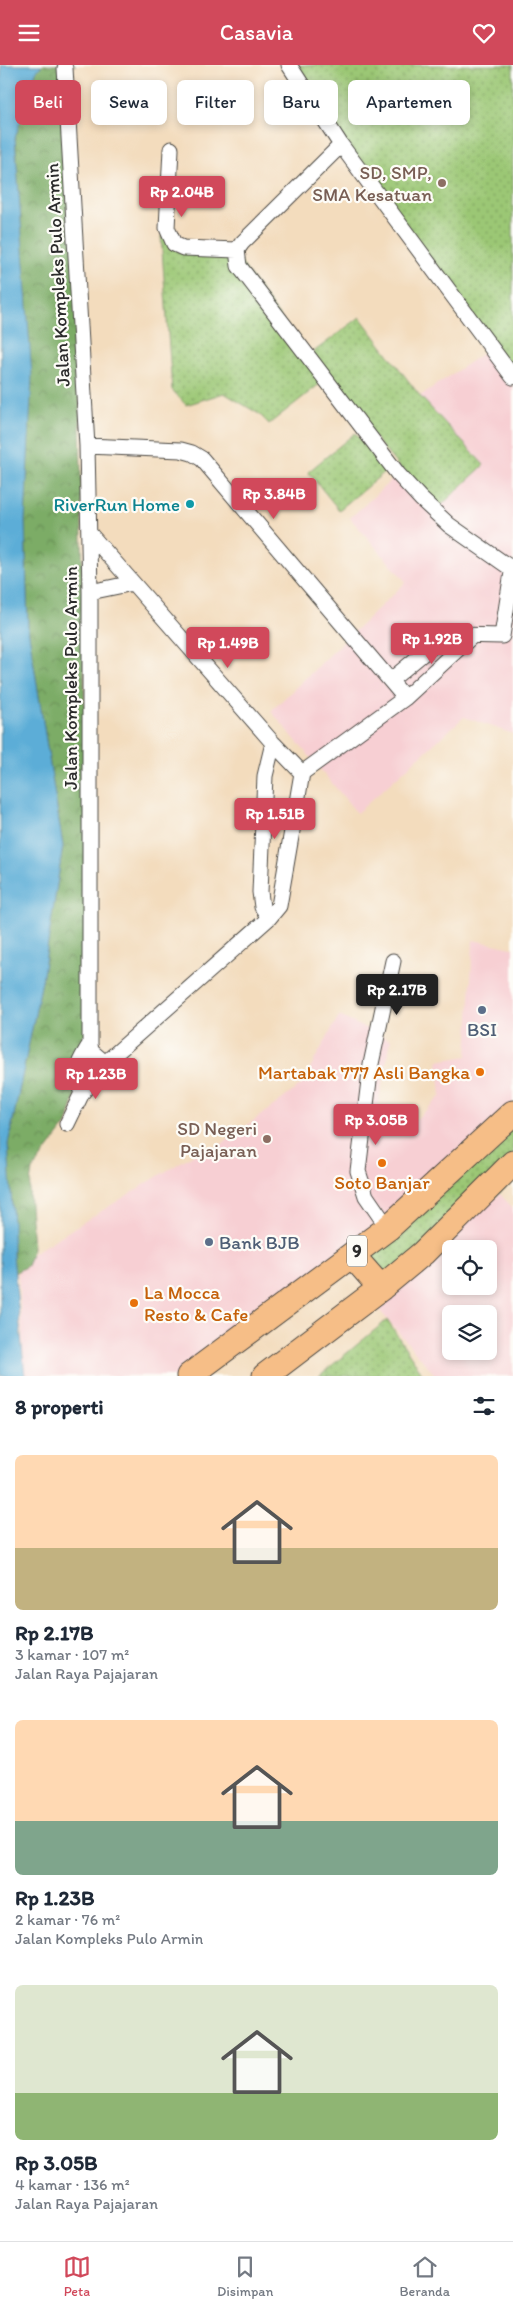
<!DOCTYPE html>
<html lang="id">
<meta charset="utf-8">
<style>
:root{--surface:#fff;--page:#f6f6f7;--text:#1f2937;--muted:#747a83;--line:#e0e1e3;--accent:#d1495b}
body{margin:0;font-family:Itim,sans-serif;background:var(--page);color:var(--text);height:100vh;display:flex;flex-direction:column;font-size:19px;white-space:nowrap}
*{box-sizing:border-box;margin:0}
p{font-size:16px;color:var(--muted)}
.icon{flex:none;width:28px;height:28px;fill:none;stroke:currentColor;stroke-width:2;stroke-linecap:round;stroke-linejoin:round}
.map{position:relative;height:1311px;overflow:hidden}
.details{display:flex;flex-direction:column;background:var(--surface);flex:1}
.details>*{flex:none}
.top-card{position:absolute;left:15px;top:15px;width:484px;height:45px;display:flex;gap:10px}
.fabs{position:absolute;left:442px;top:1175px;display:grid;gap:10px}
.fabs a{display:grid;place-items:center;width:55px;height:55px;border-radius:8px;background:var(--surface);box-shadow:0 2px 8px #0003;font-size:25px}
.price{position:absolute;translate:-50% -42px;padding:0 11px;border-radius:5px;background:var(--accent);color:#fff;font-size:16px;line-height:32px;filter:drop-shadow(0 1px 2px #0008)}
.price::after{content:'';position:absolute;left:50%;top:30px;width:15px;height:11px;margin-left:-8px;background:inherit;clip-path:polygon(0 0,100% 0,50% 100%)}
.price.on{background:#222;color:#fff}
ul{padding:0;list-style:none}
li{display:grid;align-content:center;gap:10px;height:265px;padding:0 15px}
li span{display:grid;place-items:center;height:155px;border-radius:8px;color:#555}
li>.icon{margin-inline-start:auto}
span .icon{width:90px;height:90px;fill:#fffc;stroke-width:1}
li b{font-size:21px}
h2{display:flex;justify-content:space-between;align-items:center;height:60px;padding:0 15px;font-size:21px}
.tag{padding:0 18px;border-radius:8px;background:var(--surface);box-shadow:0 2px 8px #0003;font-size:18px;line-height:45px}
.tag.on{background:var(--accent);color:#fff}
header{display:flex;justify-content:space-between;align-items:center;height:65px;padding:0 15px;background:var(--accent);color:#fff;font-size:22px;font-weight:600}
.dock{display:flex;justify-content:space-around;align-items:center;height:70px;border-top:1px solid var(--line);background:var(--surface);font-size:14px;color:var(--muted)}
.dock a{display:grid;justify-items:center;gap:2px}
.dock .on{color:var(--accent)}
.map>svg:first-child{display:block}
.built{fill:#f7cfd3;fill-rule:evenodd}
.grass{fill:url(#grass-dots);stroke:#637950}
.forest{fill:url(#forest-crowns);stroke:#546c48}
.water{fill:#5cadd7;stroke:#446c81}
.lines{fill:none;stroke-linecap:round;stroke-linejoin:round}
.minor-casing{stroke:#494641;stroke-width:17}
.trunk-casing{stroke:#494641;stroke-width:27}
.minor{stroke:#fff;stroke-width:15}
.trunk{stroke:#f6be87;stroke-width:25}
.education-dot{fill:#8d6e63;stroke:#fdfcf7;stroke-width:2}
.culture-dot{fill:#0f9aa8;stroke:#fdfcf7;stroke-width:2}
.service-dot{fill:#5c6f8a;stroke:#fdfcf7;stroke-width:2}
.food-dot{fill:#e8710a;stroke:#fdfcf7;stroke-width:2}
.labels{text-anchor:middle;stroke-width:4.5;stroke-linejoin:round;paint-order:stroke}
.shield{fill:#fdfcf7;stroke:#6a6a68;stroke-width:1}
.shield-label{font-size:18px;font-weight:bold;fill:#2b2b2b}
.education-label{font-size:19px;fill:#785e54;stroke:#fdfcf7;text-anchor:end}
.street-label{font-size:19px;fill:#2b2b2b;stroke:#fdfcf7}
.culture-label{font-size:19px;fill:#0d838f;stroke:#fdfcf7;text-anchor:end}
.service-label{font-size:19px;fill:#4e5e75;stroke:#fdfcf7}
.food-label{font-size:19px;fill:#c56008;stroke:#fdfcf7;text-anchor:end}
</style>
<header><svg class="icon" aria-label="menu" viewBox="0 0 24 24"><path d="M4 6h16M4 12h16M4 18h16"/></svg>Casavia<svg class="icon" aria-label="heart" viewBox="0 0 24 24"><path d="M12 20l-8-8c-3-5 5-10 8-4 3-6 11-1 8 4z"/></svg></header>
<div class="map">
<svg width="513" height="1311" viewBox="0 0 513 1311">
<defs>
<pattern id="grass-dots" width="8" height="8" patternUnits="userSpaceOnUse" patternTransform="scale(1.25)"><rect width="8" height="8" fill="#9bc775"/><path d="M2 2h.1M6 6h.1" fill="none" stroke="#7fa260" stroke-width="1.8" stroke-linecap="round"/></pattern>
<pattern id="forest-crowns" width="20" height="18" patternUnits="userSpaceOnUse" patternTransform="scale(1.25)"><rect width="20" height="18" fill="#7cac66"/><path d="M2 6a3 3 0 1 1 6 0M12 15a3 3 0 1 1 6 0" fill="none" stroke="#668c54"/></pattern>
</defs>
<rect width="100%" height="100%" fill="#fdfcf7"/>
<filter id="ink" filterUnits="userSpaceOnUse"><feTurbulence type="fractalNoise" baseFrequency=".02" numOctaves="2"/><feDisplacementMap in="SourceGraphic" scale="10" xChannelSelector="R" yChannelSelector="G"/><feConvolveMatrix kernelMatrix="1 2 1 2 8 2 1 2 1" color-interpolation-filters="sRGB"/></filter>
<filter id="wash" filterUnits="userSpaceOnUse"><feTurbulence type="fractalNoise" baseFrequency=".0096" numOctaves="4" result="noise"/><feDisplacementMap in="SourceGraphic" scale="20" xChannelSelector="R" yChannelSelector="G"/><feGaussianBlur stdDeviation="1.12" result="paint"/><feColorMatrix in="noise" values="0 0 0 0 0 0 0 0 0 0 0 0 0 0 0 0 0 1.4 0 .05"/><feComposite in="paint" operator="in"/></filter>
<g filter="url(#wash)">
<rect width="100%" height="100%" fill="#f3dcbd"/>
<path class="built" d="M 513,0 L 513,669 L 464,652 L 357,748 L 271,646 L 406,517 L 350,453 L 398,409 L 483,400 L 420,331 L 492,282 Z
M 473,875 L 513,883 L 513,1049 L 193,1311 L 25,1311 L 17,1198 L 194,1089 L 210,1088 L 300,1021 L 339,951 L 391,975 L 374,1060 L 409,1061 L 441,1031 L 438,996 L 467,991 Z
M 500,1129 L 513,1143 L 513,1311 L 436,1311 L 374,1239 ZM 451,1184 L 489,1184 L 489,1221 L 451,1221 ZM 451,1249 L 489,1249 L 489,1286 L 451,1286 Z"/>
<path class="grass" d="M 286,0 L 513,0 L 513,311 Z
M 161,171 L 174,179 L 237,192 L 308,291 L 360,252 L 420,331 L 484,400 L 435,446 L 326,314 L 269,359 L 259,349 L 224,328 L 186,340 L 172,325 Z
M 355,368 L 386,406 L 339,445 L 308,407 Z
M 513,1049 L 513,1117 L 381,1223 L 352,1190 Z
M 387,1255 L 424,1311 L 319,1311 Z"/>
<path class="forest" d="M 42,0 L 76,0 L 65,2 L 78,222 L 90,979 L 67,1059 L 32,1105 L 29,1125 L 33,1183 L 27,1201 L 14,1208 L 8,1079 L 42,916 L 63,781 L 28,563 L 25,456 L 31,308 L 15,73 L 36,7 Z"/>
<path class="water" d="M 1,0 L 42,0 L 36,7 L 15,73 L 32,311 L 25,456 L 28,563 L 63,781 L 42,916 L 8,1079 L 13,1158 L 13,1190 L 25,1311 L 0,1311 Z"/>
</g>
<g filter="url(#ink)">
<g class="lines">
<g class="minor-casing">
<path id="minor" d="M 289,0 L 341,80 L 513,312
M 65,3 L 87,381 L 90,527 L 90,979 L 91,986 L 105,998 L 269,853 L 279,841 L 302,708 L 405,633 L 471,572
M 341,80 L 242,178 L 237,185 L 239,201 L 398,409 L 421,434 L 449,460 L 512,504
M 171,84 L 167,163 L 174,179 L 183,183 L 237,185
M 87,381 L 181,385 L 192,388 L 202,394 L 405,633
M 89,468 L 133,518 L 90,527
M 133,518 L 273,678 L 302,708
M 391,615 L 432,581 L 447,573 L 456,570 L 502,571 L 513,501
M 269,853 L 262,842 L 260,827 L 265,711 L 273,678
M 82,1028 C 72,1005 78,999 90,979
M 67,1059 L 82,1028 L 105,998
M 388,1163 L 366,1131 L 358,1106 L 371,999 L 393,896"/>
</g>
<g class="trunk-casing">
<path id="trunk" d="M 352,1190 L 381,1223
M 189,1311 L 388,1163 L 513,1048
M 265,1311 L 381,1223 L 423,1188 L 513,1098"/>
</g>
<use href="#minor" class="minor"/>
<use href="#trunk" class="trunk"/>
</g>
</g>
<g class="education-dot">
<circle cx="442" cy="118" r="5"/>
<circle cx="267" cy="1074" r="5"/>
</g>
<circle class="culture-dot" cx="190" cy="439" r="5"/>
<g class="service-dot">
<circle cx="482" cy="945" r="5"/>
<circle cx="209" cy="1177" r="5"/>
</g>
<g class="food-dot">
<circle cx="480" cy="1007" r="5"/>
<circle cx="382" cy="1098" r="5"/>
<circle cx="134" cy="1238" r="5"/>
</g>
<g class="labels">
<rect class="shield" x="347" y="1170.5" width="20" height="31" rx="4"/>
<g class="shield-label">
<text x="357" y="1192">9</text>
</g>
<g class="education-label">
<text x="432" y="114">SD, SMP,<tspan x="432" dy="22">SMA Kesatuan</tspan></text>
<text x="257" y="1070">SD Negeri<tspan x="257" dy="22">Pajajaran</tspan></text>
</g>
<g class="street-label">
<text transform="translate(57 210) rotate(-93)" y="7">Jalan Kompleks Pulo Armin</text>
<text transform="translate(70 613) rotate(-90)" y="7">Jalan Kompleks Pulo Armin</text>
</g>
<g class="culture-label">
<text x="180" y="446">RiverRun Home</text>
</g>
<g class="service-label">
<text x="482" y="971">BSI</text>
<text x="219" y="1184" text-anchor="start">Bank BJB</text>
</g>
<g class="food-label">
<text x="470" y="1014">Martabak 777 Asli Bangka</text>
<text x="382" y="1124" text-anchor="middle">Soto Banjar</text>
<text x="144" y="1234" text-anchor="start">La Mocca<tspan x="144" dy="22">Resto &amp; Cafe</tspan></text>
</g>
</g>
</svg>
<div class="fabs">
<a><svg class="icon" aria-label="locate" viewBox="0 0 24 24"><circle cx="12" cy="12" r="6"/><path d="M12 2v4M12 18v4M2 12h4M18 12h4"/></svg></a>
<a><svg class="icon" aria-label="layers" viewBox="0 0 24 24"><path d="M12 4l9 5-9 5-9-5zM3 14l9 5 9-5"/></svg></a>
</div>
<b class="price" style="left:182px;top:153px">Rp 2.04B</b>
<b class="price" style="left:274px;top:455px">Rp 3.84B</b>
<b class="price" style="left:432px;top:600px">Rp 1.92B</b>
<b class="price" style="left:228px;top:604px">Rp 1.49B</b>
<b class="price" style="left:275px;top:775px">Rp 1.51B</b>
<b class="price on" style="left:397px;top:951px">Rp 2.17B</b>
<b class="price" style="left:96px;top:1035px">Rp 1.23B</b>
<b class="price" style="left:376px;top:1081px">Rp 3.05B</b>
<div class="top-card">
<a class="tag on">Beli</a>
<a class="tag">Sewa</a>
<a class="tag">Filter</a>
<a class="tag">Baru</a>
<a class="tag">Apartemen</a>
</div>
</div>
<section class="details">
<h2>8 properti<svg class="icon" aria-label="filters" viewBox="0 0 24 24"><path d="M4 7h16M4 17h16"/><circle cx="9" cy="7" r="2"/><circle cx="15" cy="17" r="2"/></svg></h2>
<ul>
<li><span style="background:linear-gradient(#ffd9b3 60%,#c2b280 0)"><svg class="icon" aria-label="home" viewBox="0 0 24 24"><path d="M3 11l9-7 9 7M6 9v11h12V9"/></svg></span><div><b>Rp 2.17B</b><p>3 kamar · 107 m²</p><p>Jalan Raya Pajajaran</p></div></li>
<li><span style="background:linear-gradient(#ffd9b3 65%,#7fa58c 0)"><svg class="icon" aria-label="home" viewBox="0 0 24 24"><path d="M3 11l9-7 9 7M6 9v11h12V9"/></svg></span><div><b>Rp 1.23B</b><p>2 kamar · 76 m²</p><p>Jalan Kompleks Pulo Armin</p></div></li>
<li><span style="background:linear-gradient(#dfe7d0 70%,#8fb573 0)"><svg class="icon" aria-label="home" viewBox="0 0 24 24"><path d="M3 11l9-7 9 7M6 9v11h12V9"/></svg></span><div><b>Rp 3.05B</b><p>4 kamar · 136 m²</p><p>Jalan Raya Pajajaran</p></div></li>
</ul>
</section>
<nav class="dock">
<a class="on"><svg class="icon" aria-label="map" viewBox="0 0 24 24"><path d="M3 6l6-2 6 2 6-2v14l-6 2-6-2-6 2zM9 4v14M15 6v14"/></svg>Peta</a>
<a><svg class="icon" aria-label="saved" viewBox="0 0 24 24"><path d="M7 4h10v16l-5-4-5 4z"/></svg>Disimpan</a>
<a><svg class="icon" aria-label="home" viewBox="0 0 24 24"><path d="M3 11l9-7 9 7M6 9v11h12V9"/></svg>Beranda</a>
</nav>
